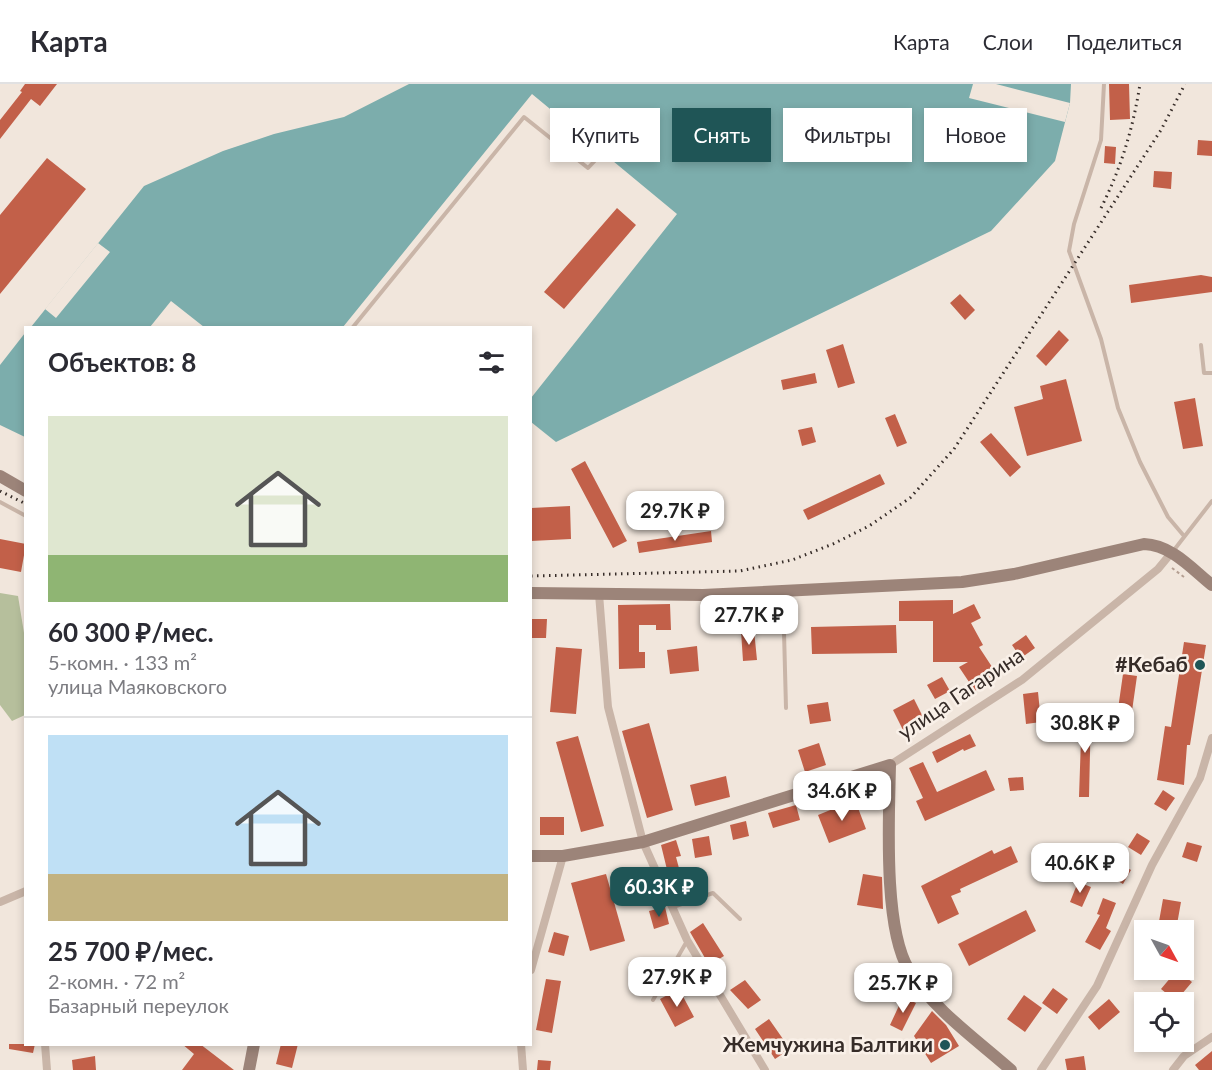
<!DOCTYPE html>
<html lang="ru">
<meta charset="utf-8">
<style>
:root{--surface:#fff;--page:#f7f7f7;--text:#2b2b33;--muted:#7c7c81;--line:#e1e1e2;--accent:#1f5556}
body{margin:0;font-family:Lato,sans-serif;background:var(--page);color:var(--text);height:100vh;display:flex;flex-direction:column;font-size:22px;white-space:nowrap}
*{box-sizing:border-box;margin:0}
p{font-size:20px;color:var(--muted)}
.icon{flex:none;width:33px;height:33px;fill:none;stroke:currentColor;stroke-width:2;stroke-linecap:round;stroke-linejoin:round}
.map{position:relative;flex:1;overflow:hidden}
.details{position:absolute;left:24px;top:242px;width:508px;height:720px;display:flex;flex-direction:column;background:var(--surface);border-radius:0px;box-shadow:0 3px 9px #0003}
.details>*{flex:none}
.hud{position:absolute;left:550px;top:24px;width:570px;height:54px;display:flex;gap:12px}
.needle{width:39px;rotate:130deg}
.controls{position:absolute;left:1134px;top:836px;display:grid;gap:12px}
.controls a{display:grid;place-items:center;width:60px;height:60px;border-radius:0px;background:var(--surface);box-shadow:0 3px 9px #0003;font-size:30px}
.price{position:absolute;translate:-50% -51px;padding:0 14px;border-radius:12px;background:#fff;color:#222;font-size:20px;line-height:39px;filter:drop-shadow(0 2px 3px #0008)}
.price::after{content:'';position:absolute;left:50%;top:36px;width:18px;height:14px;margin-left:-9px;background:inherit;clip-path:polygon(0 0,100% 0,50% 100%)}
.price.on{background:var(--accent);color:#fff}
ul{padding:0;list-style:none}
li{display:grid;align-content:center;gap:12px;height:318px;padding:0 24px}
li+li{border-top:2px solid var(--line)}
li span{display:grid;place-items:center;height:186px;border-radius:0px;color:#555}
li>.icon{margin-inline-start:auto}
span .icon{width:108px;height:108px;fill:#fffc;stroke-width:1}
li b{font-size:26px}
h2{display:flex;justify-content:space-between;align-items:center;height:72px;padding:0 24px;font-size:26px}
.tag{padding:0 21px;border-radius:0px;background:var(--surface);box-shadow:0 3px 9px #0003;font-size:21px;line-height:54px}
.tag.on{background:var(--accent);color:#fff}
header{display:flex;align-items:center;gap:36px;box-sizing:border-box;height:84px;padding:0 30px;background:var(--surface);border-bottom:2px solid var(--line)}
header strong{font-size:28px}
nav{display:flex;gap:33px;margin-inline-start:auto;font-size:21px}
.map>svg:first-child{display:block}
.green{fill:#b6bf9c}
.water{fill:#7cadac}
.pier{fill:#f1e6dc}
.building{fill:#c26049}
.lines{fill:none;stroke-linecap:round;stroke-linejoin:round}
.path{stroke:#b49f92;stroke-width:2;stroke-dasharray:3 3;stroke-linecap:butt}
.lane{stroke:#c9b5a8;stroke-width:4}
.street{stroke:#c9b5a8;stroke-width:8}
.secondary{stroke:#9c8479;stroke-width:12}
.rail{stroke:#362c28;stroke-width:3;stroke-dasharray:1.5 4.5;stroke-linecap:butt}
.poi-dot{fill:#1f5556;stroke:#f9f0e8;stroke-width:2}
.labels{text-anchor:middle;stroke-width:5;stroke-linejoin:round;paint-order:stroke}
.poi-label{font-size:21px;font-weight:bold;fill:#362c28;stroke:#f9f0e8;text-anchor:end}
.street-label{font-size:21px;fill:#362c28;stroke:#f9f0e8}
</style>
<header>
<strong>Карта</strong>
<nav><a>Карта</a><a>Слои</a><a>Поделиться</a></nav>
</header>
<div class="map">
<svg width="1212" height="986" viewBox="0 0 1212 986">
<rect width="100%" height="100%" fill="#f1e6dc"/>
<path class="green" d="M 0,509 L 18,512 L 25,555 L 25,631 L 12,637 L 0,621 Z"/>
<path class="water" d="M 409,0 L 1071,0 L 1070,19 L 1055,77 L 991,147 L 556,358 L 531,338 L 531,314 L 677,130 L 532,10 L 343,243 L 204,243 L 171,217 L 150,243 L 31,243 L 144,102 L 223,67 L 274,50 L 344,33 Z
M 25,249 L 25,353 L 0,341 L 0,281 Z"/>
<path class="pier" d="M 973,0 L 996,0 L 1070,19 L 1065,38 L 969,14 Z
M 98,159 L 110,168 L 56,234 L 45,225 Z"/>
<path class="building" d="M 25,0 L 57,0 L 40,22 L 31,15 L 0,55 L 0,36 L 22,8 L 20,7 Z
M 1109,0 L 1129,0 L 1130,35 L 1110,36 Z
M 1198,56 L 1212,57 L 1212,72 L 1197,71 Z
M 1105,62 L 1116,63 L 1115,80 L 1104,79 Z
M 47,74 L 86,105 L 0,210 L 0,131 Z
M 1154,87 L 1172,88 L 1171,105 L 1153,103 Z
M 617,124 L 636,141 L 564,225 L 544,208 Z
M 1201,191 L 1212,193 L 1212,208 L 1131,219 L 1129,201 Z
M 960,210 L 975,226 L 965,236 L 950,219 Z
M 1059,246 L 1069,256 L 1046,282 L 1036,272 Z
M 843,260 L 855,299 L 838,304 L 826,266 Z
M 815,289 L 817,299 L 783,306 L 781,296 Z
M 1066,295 L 1082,357 L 1027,372 L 1014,323 L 1043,315 L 1040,302 Z
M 1195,314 L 1203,362 L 1183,365 L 1174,318 Z
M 895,330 L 907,359 L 897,363 L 885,334 Z
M 812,343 L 816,358 L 802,362 L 798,346 Z
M 991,349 L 1021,383 L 1010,393 L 980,358 Z
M 585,377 L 627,457 L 613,464 L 571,385 Z
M 880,390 L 885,400 L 808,436 L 803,426 Z
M 570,422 L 571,455 L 531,457 L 531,424 Z
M 711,447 L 712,458 L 639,469 L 637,458 Z
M 0,455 L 26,460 L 21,488 L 0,484 Z
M 953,516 L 953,530 L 974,520 L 981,534 L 971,539 L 983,561 L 979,563 L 998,592 L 975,607 L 959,583 L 968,578 L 933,578 L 933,537 L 899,537 L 899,517 Z
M 670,520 L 671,546 L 656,546 L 656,541 L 639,541 L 639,568 L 645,568 L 645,584 L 619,585 L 618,521 Z
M 531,535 L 547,535 L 546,554 L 531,554 Z
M 896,541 L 897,569 L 812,570 L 811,543 Z
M 754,546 L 757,576 L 743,577 L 741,547 Z
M 1026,551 L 1035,564 L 1021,574 L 1012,561 Z
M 1184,558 L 1206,561 L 1190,661 L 1187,661 L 1184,701 L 1157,696 L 1165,642 L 1171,643 Z
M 697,562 L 699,587 L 670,590 L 667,566 Z
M 556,563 L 582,565 L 576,630 L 550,628 Z
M 1123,590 L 1137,592 L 1131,634 L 1117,632 Z
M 942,593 L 950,607 L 935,615 L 927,601 Z
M 1038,608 L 1041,638 L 1026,640 L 1023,610 Z
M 914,615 L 924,635 L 903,646 L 893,626 Z
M 828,618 L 831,637 L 810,640 L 807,621 Z
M 1082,625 L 1091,625 L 1089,713 L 1079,713 Z
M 649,639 L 673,726 L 647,734 L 622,647 Z
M 970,650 L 976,662 L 964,667 L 963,665 L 937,679 L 932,668 Z
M 578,652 L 604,742 L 581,748 L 556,658 Z
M 819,659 L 826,681 L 805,688 L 798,666 Z
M 923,678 L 937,708 L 986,686 L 995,706 L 925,737 L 916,717 L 923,714 L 909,684 Z
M 726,692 L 730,713 L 695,722 L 690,701 Z
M 1023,693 L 1024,706 L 1010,707 L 1008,694 Z
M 1163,706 L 1175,714 L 1166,727 L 1154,720 Z
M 855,716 L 866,745 L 829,759 L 818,731 Z
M 796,721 L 800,736 L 773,744 L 768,729 Z
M 540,733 L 564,733 L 564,751 L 540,751 Z
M 746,737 L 749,752 L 733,756 L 730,741 Z
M 1137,749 L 1150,757 L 1141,771 L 1128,763 Z
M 709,752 L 712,771 L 695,774 L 692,755 Z
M 676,756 L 681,772 L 676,773 L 684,803 L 672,806 L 661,761 Z
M 1187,758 L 1202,762 L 1197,778 L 1182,773 Z
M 1011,762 L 1018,778 L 960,805 L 961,808 L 951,812 L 959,830 L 938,840 L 921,802 L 992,766 L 994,770 Z
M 1118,778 L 1131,786 L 1123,800 L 1111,793 Z
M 606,790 L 625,857 L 590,867 L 571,799 Z
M 863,790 L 882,793 L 883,825 L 857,821 Z
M 1078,798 L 1091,803 L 1082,823 L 1070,818 Z
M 1103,814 L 1116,819 L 1106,844 L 1111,847 L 1100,866 L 1085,858 L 1100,831 L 1097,830 Z
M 1163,815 L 1181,818 L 1176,846 L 1158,843 Z
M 665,823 L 669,840 L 654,845 L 649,827 Z
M 1026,826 L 1036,847 L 969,882 L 958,860 Z
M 703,839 L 724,872 L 709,881 L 690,848 Z
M 554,848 L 569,852 L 564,872 L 548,868 Z
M 1177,886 L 1192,898 L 1176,917 L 1161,905 Z
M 546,895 L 561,897 L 552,949 L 536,946 Z
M 745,896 L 761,916 L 748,925 L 730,906 Z
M 1053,904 L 1068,915 L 1057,930 L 1042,919 Z
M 679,905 L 694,933 L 675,943 L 660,915 Z
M 1024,911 L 1042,924 L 1025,948 L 1007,935 Z
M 903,913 L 916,919 L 902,947 L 890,941 Z
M 1109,915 L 1120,928 L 1099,946 L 1088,933 Z
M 932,927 L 946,941 L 959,962 L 931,979 L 914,952 Z
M 769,935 L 790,965 L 775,975 L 755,945 Z
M 9,960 L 35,960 L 33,969 L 9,965 Z
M 182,960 L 200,960 L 234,986 L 182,986 L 194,970 Z
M 281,960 L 298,960 L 292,984 L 276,980 Z
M 1212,967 L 1212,986 L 1199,986 L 1195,981 Z
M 95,972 L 96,986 L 73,986 L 72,976 Z
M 1084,972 L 1086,986 L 1067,986 L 1065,975 Z
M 538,976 L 551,977 L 550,986 L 537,986 Z"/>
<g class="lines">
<path class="path" d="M 1172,484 L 1184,493"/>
<path class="lane" d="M 1104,0 L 1101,56 L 1074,140 L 1069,167 L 1101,255 L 1118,324 L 1140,378 L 1168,433 L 1184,452
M 353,243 L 524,33 L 588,84 L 603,68
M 1201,261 L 1204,289 L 1212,289
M 0,418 L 26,432
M 1174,466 L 1212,417
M 783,510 L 786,624
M 673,823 L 713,809 L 740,835
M 653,916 L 687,857"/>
<path class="street" d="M 599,510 L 608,623 L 643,758 L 687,856 L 765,986
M 890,681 L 1022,596 L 1158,485 L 1172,468
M 0,818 L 26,807
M 531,886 L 563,772
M 45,960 L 47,986
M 521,960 L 523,986
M 1041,986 L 1097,902 L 1152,781 L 1200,694 L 1212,654
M 1173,986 L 1184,972 L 1212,953"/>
<path class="secondary" d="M 0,392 L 26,407
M 531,509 L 703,511 L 962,498 L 1014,490 L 1144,460 C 1172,461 1192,485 1212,501
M 531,772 L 563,772 L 643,758 L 890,681 C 889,732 883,844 909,886 C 934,926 976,955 1011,986
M 249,986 L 254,960"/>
<path class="rail" d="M 1101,124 C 1121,84 1133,45 1140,0
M 0,407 L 26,420
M 531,492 L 740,487 L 792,476 L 833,460 L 869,442 L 910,414 L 954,365 L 1161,46 L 1185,0"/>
</g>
<g class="poi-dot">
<circle cx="1200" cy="581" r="6"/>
<circle cx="945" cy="961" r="6"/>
</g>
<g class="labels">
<g class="poi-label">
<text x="1188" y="588">#Кебаб</text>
<text x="933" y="968">Жемчужина Балтики</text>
</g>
<g class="street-label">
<text transform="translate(961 610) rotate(-34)" y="7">улица Гагарина</text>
</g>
</g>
</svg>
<div class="controls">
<a><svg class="needle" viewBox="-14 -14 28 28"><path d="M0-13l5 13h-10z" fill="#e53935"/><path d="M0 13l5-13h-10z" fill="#7c7c81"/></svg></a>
<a><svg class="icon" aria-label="locate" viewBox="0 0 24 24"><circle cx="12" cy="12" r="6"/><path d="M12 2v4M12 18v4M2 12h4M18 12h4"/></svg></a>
</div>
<b class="price" style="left:675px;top:458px">29.7K ₽</b>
<b class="price" style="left:749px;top:562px">27.7K ₽</b>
<b class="price" style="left:1085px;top:670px">30.8K ₽</b>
<b class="price" style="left:842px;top:738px">34.6K ₽</b>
<b class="price" style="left:1080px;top:810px">40.6K ₽</b>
<b class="price on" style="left:659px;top:834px">60.3K ₽</b>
<b class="price" style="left:677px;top:924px">27.9K ₽</b>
<b class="price" style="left:903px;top:930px">25.7K ₽</b>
<div class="hud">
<a class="tag">Купить</a>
<a class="tag on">Снять</a>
<a class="tag">Фильтры</a>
<a class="tag">Новое</a>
</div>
<section class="details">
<h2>Объектов: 8<svg class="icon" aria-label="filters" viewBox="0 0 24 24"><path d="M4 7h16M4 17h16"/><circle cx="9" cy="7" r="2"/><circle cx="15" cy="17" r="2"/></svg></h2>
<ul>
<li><span style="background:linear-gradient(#dfe7d0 75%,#8fb573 0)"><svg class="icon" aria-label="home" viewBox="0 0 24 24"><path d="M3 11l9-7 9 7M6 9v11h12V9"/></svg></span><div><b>60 300 ₽/мес.</b><p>5-комн. · 133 m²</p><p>улица Маяковского</p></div></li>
<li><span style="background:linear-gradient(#bfe0f5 75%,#c2b280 0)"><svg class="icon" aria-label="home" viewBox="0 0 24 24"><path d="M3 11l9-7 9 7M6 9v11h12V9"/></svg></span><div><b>25 700 ₽/мес.</b><p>2-комн. · 72 m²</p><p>Базарный переулок</p></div></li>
</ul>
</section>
</div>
